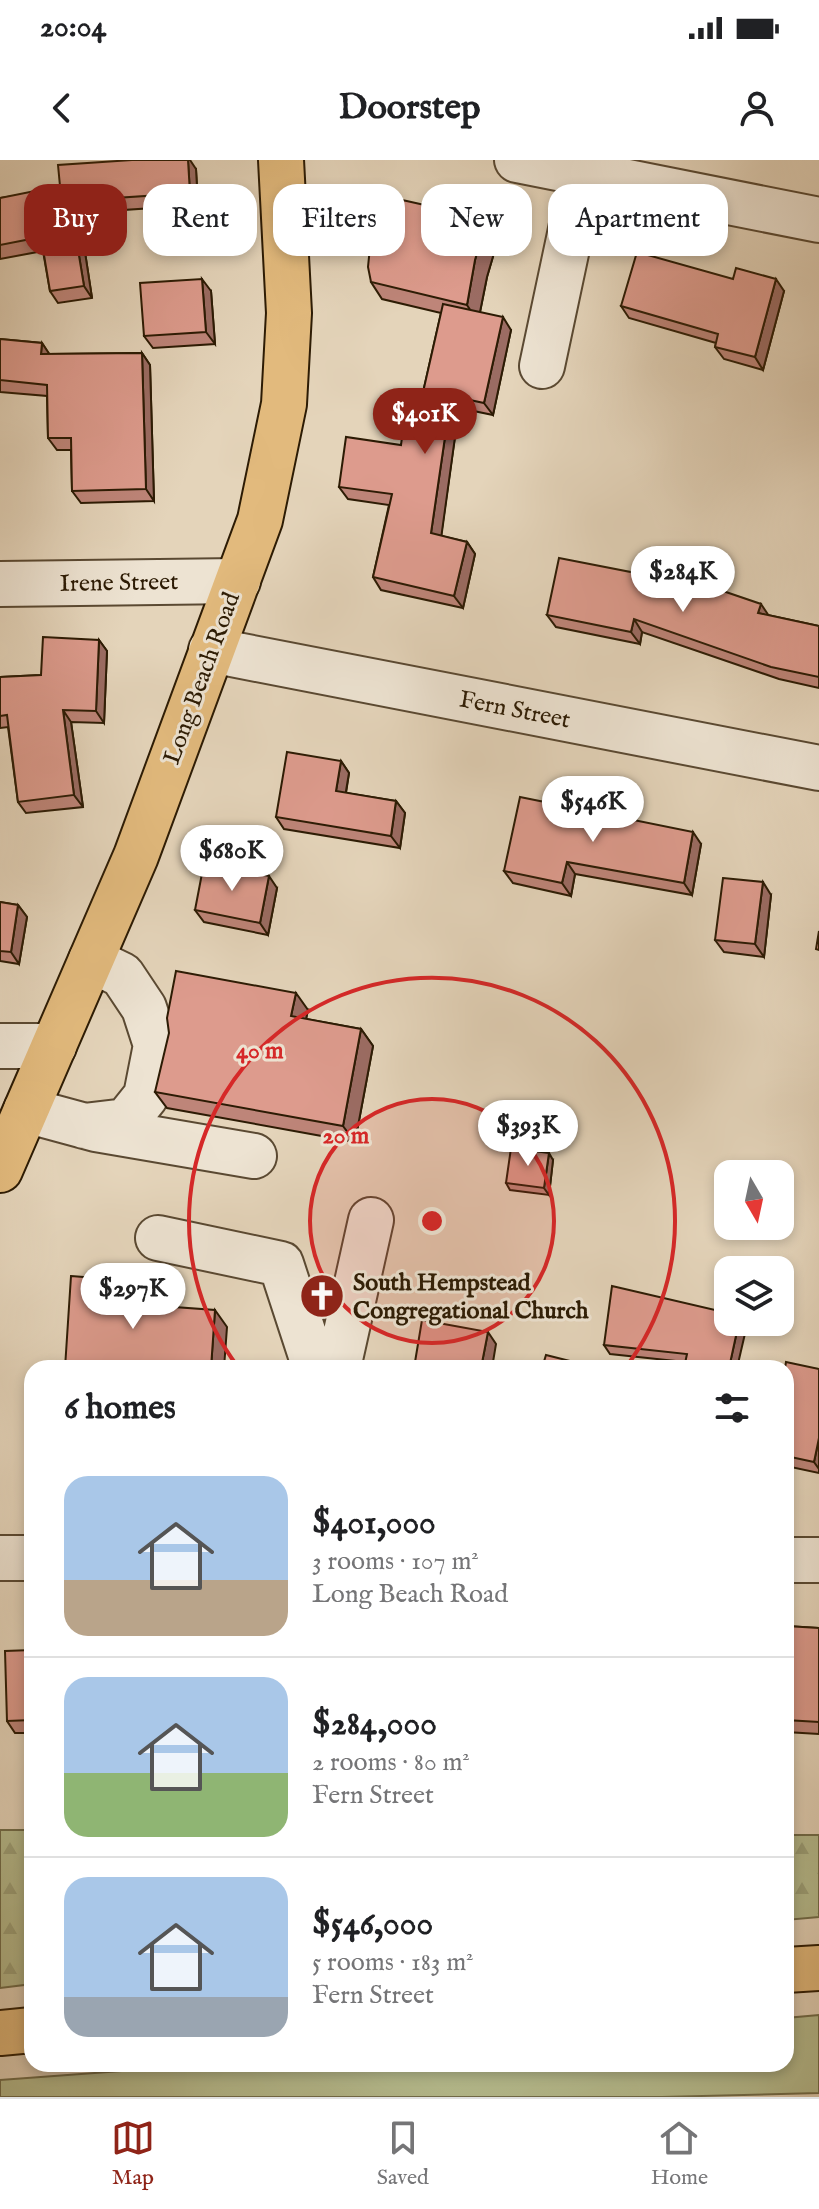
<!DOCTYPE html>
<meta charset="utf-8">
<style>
:root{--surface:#fff;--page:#f6f6f6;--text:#202124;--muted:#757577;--line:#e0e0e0;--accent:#8f2418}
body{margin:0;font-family:"IM FELL English",serif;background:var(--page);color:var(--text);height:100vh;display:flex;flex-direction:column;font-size:30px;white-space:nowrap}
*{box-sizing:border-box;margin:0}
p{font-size:26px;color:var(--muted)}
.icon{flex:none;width:44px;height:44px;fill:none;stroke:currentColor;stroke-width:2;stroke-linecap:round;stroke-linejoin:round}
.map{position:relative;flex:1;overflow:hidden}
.drawer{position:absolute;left:24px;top:1200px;width:770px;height:712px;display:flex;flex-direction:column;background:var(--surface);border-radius:24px;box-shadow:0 4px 12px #0003}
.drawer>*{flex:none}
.guide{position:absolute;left:24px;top:24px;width:772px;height:72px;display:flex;gap:16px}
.needle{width:52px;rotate:171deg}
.buttons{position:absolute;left:714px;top:1000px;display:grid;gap:16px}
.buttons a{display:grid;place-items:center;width:80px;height:80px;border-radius:16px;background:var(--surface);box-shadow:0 4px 12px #0003;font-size:40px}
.price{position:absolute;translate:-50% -68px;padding:0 18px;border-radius:28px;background:#fff;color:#222;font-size:26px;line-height:52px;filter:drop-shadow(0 2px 4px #0008)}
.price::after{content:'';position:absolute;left:50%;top:48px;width:24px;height:18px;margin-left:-12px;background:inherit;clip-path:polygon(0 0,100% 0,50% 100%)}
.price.selected{background:var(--accent);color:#fff}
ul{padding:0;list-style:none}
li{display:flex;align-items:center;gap:24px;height:200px;padding:0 40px}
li+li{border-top:2px solid var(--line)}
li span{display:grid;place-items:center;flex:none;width:224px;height:160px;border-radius:24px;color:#555}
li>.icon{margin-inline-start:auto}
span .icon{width:96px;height:96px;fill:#fffc;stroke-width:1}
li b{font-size:34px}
h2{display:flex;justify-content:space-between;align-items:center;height:96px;padding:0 40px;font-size:34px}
.chip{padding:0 28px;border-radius:24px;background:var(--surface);box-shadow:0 4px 12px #0003;font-size:28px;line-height:72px}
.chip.selected{background:var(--accent);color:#fff}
.status{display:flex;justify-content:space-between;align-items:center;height:56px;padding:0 40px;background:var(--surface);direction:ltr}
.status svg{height:22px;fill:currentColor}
header{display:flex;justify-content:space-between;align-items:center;height:104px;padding:0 40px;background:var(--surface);font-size:36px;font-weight:700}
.menu{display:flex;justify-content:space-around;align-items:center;height:112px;border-top:2px solid var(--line);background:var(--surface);font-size:22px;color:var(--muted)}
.menu a{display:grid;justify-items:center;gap:4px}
.menu .selected{color:var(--accent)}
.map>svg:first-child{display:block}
.green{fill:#b5bc8f;stroke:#706c4a;stroke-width:2}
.forest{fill:url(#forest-firs);stroke:#706c4a;stroke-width:2}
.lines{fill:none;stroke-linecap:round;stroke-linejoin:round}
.minor-casing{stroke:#5a4932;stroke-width:48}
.major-casing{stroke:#2c1b04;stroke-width:48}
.highway-casing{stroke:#2c1b04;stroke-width:48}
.minor{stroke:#ede3d2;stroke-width:44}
.major{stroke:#e2ba7d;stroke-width:44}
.highway{stroke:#e2ba7d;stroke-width:44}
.wall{fill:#be8579;stroke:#2c1b04;stroke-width:2}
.shaded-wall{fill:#9b6c63;stroke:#2c1b04;stroke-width:2}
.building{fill:#dd9b8d;stroke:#2c1b04;stroke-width:2}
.ring{fill:none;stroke:#d62828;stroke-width:4}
.labels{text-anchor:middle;stroke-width:6;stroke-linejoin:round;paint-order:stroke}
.street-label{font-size:24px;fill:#2c1b04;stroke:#ede3d2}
.poi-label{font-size:24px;font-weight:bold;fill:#2c1b04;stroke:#ede3d2;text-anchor:start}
.centre{fill:#d62828;stroke:#ede3d2;stroke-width:4}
.ring-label{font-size:24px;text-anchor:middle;font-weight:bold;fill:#d62828;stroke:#ede3d2;stroke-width:6;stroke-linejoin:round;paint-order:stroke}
</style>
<div class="status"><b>20:04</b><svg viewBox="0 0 49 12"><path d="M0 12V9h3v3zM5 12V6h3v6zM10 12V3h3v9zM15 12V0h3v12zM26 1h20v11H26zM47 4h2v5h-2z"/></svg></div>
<header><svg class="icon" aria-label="back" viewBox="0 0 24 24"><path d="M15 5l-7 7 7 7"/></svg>Doorstep<svg class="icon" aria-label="person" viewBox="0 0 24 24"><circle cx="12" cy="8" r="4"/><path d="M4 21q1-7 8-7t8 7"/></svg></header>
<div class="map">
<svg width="819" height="1937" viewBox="0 0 819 1937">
<defs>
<pattern id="forest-firs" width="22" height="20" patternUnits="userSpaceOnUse" patternTransform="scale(2)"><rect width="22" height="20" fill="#b5bc8f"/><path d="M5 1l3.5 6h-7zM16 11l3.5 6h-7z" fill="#9ca17a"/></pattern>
</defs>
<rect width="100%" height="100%" fill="#e4d4ba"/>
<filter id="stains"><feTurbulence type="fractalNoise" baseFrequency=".0025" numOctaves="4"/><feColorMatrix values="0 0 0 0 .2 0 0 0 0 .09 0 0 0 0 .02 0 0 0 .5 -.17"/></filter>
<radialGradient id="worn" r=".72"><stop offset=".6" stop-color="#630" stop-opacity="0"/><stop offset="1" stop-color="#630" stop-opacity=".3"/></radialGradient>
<path class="green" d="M 819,1855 L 819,1933 L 662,1937 L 0,1937 L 0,1920 L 216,1904 L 786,1904 L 786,1858 Z"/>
<path class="forest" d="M 0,1670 L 32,1670 L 32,1824 L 0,1828 Z
M 786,1675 L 819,1675 L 819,1757 L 786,1760 Z"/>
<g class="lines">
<g class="minor-casing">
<path id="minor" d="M 517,0 L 819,60
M 542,206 L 583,13
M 0,424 L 238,421
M 211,490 L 819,608
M 0,886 L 54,886
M 26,950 L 96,969 L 254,996
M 84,966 L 126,961 L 146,936 L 156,885 L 144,848 L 122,815 L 91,800
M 158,1078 L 281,1104 L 315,1208
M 338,1208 L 371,1060
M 0,1398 L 32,1398
M 786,1400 L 819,1400"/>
</g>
<g class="major-casing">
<path id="major" d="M 0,1010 L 136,696 L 260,360 L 284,244 L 289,153 L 281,0"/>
</g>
<g class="highway-casing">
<path id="highway" d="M 786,1810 L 819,1808
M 0,1873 L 32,1870"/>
</g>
<use href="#minor" class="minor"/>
<use href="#major" class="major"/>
<use href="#highway" class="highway"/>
</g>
<path class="wall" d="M 196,9 L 198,45 L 79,53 L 92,138 L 58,143 L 50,131 L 43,91 L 0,99 L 0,38 Z
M 487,59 L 499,76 L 487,117 L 480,152 L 511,170 L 493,255 L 459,248 L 441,376 L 467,382 L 475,394 L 463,448 L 381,430 L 373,417 L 389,345 L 348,339 L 339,327 L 401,285 L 414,272 L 441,153 L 382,139 L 371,122 Z
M 733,119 L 784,131 L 763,210 L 724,199 L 715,187 L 716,183 L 629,158 L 621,146 Z
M 211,131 L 215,184 L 153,188 L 144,176 Z
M 0,179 L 42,183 L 49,194 L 142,193 L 150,205 L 154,341 L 81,343 L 72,331 L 71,290 L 57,290 L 48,278 L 47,236 L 0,232 Z
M 547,455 L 768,455 L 819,466 L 819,528 L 779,519 L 642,472 L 640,484 L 556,467 Z
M 99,480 L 107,491 L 104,563 L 71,562 L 83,647 L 26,653 L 18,642 L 8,567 L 0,568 L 0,517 L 41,515 Z
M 341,601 L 349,613 L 346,633 L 396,641 L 405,653 L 400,688 L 284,669 L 276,657 Z
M 701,684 L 692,735 L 575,714 L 571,736 L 513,723 L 504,711 Z
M 277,728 L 268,775 L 204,762 L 195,750 Z
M 771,735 L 764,797 L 724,792 L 715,780 Z
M 0,742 L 18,745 L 27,757 L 19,804 L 0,801 Z
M 308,850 L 306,859 L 361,869 L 373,886 L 355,982 L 167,948 L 155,932 Z
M 553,1000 L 549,1035 L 510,1030 L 506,1023 Z
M 747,1165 L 685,1202 L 610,1194 L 604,1185 Z
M 786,1208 L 819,1209 L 819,1313 L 786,1306 Z
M 786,1466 L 819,1468 L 819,1574 L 786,1572 Z
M 32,1490 L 32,1573 L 15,1573 L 7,1561 Z"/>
<path class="shaded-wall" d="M 188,0 L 190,0 L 196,9 L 198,45 L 190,33 Z
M 70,41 L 79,53 L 92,138 L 84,126 Z
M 487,59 L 499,76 L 487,117 L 478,162 L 467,145 L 475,100 Z
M 202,119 L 211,131 L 215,184 L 206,172 Z
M 776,119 L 784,131 L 763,210 L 755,197 Z
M 503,157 L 511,170 L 493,255 L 484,243 Z
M 42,183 L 50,195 L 41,194 Z
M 142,193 L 150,205 L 154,341 L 146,329 Z
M 451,236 L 459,248 L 440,386 L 431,373 Z
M 467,382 L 475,394 L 463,448 L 454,436 Z
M 761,444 L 769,456 L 758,453 Z
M 634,459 L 642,472 L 640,484 L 631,472 Z
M 99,480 L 107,491 L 104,563 L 96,551 Z
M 63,550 L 71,562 L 83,647 L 74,635 Z
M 341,601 L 349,613 L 344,643 L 336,631 Z
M 396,641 L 405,653 L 400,688 L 391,676 Z
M 693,672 L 701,684 L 692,735 L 684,723 Z
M 567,702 L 575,714 L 571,736 L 562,723 Z
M 269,716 L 277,728 L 268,775 L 260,763 Z
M 763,722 L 771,735 L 764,797 L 755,784 Z
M 18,745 L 27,757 L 19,804 L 11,792 Z
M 296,833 L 308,850 L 303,873 L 291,856 Z
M 361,869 L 373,886 L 355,982 L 343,966 Z
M 549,993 L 553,1000 L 549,1035 L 544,1028 Z
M 121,1120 L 133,1137 L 131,1160 L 119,1143 Z
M 215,1150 L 227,1167 L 224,1208 L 211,1208 Z
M 739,1162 L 745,1162 L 747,1165 L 737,1208 L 729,1208 Z
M 488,1172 L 496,1184 L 492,1208 L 481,1208 Z
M 819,1278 L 819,1309 L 814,1302 Z"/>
<path class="building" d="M 132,0 L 188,0 L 190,33 L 70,41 L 84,126 L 50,131 L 41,77 L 0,85 L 0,38 L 60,26 L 58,5 Z
M 380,35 L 487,59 L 475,100 L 467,145 L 371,122 L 368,107 L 372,67 Z
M 637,92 L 733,119 L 736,108 L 776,119 L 755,197 L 715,187 L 718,174 L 621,146 Z
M 202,119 L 206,172 L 144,176 L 140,123 Z
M 443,144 L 503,157 L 484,243 L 451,236 L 431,373 L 467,382 L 454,436 L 373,417 L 392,334 L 339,327 L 346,277 L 401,285 L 403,270 L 414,272 Z
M 0,179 L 42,183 L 41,194 L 142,193 L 146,329 L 72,331 L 71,278 L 48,278 L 47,225 L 0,220 Z
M 559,398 L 677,421 L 679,416 L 761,444 L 758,453 L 819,466 L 819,517 L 771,507 L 634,459 L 631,472 L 547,455 Z
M 43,477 L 99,480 L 96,551 L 63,550 L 74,635 L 18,642 L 7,555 L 0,556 L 0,517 L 41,515 Z
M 287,592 L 341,601 L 336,631 L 396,641 L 391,676 L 276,657 Z
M 520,637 L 693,672 L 684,723 L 567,702 L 562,723 L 504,711 Z
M 204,703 L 269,716 L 260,763 L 195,750 Z
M 723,718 L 763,722 L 755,784 L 715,780 Z
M 0,742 L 18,745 L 11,792 L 0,791 Z
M 819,771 L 819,790 L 816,789 Z
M 176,811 L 296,833 L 291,856 L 361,869 L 343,966 L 155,932 L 169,873 L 167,858 Z
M 511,988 L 549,993 L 544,1028 L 506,1023 Z
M 71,1116 L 121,1120 L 119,1143 L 215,1150 L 211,1208 L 65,1208 Z
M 612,1126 L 728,1153 L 728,1162 L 739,1162 L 729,1208 L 684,1208 L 687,1194 L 604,1185 Z
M 422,1160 L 488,1172 L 481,1208 L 414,1208 Z
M 546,1195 L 594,1207 L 594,1208 L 542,1208 Z
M 786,1202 L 819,1209 L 819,1278 L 814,1302 L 786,1296 L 786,1208 L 785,1208 Z
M 786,1466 L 819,1468 L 819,1562 L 786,1560 Z
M 32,1490 L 32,1560 L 7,1561 L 5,1491 Z"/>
<circle cx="432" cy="1061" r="122" fill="#d62828" fill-opacity=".12"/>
<g class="ring">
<circle cx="432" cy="1061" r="122"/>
<path d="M238 1207A243 243 0 1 1 626 1207"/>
</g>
<defs>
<g id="church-disc" transform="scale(2.3)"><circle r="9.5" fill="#8f2418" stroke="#ede3d2"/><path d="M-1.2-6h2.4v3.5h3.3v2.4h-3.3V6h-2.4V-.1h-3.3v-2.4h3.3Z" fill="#fff"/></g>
</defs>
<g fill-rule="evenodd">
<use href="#church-disc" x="322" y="1136"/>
</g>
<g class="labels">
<g class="street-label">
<text transform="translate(119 422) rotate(-1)" y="8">Irene Street</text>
<text transform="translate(201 518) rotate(-70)" y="8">Long Beach Road</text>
<text transform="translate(515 549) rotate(11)" y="8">Fern Street</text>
</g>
<g class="poi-label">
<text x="353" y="1130">South Hempstead<tspan x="353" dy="28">Congregational Church</tspan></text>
</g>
</g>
<circle cx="432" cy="1061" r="12" class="centre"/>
<g class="ring-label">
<text x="260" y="898">40 m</text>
<text x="346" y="983">20 m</text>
</g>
<rect width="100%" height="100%" filter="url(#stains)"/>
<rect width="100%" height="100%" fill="url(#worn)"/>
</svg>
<div class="buttons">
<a><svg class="needle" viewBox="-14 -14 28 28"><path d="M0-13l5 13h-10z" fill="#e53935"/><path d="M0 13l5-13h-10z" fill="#757577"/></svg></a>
<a><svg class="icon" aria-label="layers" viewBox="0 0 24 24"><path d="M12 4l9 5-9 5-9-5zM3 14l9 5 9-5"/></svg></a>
</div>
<b class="price selected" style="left:425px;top:296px">$401K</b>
<b class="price" style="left:683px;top:454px">$284K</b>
<b class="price" style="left:593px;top:684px">$546K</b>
<b class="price" style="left:232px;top:733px">$680K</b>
<b class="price" style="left:528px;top:1008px">$393K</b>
<b class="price" style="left:133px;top:1171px">$297K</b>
<div class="guide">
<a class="chip selected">Buy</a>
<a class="chip">Rent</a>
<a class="chip">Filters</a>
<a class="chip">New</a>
<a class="chip">Apartment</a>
</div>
<section class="drawer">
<h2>6 homes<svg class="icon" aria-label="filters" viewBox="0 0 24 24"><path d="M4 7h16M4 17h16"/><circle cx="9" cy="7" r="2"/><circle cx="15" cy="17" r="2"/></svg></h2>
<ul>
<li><span style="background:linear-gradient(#a9c7e8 65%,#b9a48a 0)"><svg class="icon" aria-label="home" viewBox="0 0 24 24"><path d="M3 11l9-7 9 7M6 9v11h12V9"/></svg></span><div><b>$401,000</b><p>3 rooms · 107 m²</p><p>Long Beach Road</p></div></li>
<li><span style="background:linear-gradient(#a9c7e8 60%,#8fb573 0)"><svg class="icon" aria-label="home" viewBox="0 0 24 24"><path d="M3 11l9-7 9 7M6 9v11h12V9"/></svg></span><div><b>$284,000</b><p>2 rooms · 80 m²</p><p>Fern Street</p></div></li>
<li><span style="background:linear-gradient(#a9c7e8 75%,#9aa5b1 0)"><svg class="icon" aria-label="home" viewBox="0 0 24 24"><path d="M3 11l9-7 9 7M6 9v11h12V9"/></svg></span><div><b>$546,000</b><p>5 rooms · 183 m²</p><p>Fern Street</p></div></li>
</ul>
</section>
</div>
<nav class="menu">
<a class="selected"><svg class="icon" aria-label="map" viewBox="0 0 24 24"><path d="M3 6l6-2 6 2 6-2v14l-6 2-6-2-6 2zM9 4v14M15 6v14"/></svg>Map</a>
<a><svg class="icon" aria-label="saved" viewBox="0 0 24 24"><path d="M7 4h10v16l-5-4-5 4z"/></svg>Saved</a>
<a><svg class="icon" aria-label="home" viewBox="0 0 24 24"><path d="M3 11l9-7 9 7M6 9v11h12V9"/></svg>Home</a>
</nav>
